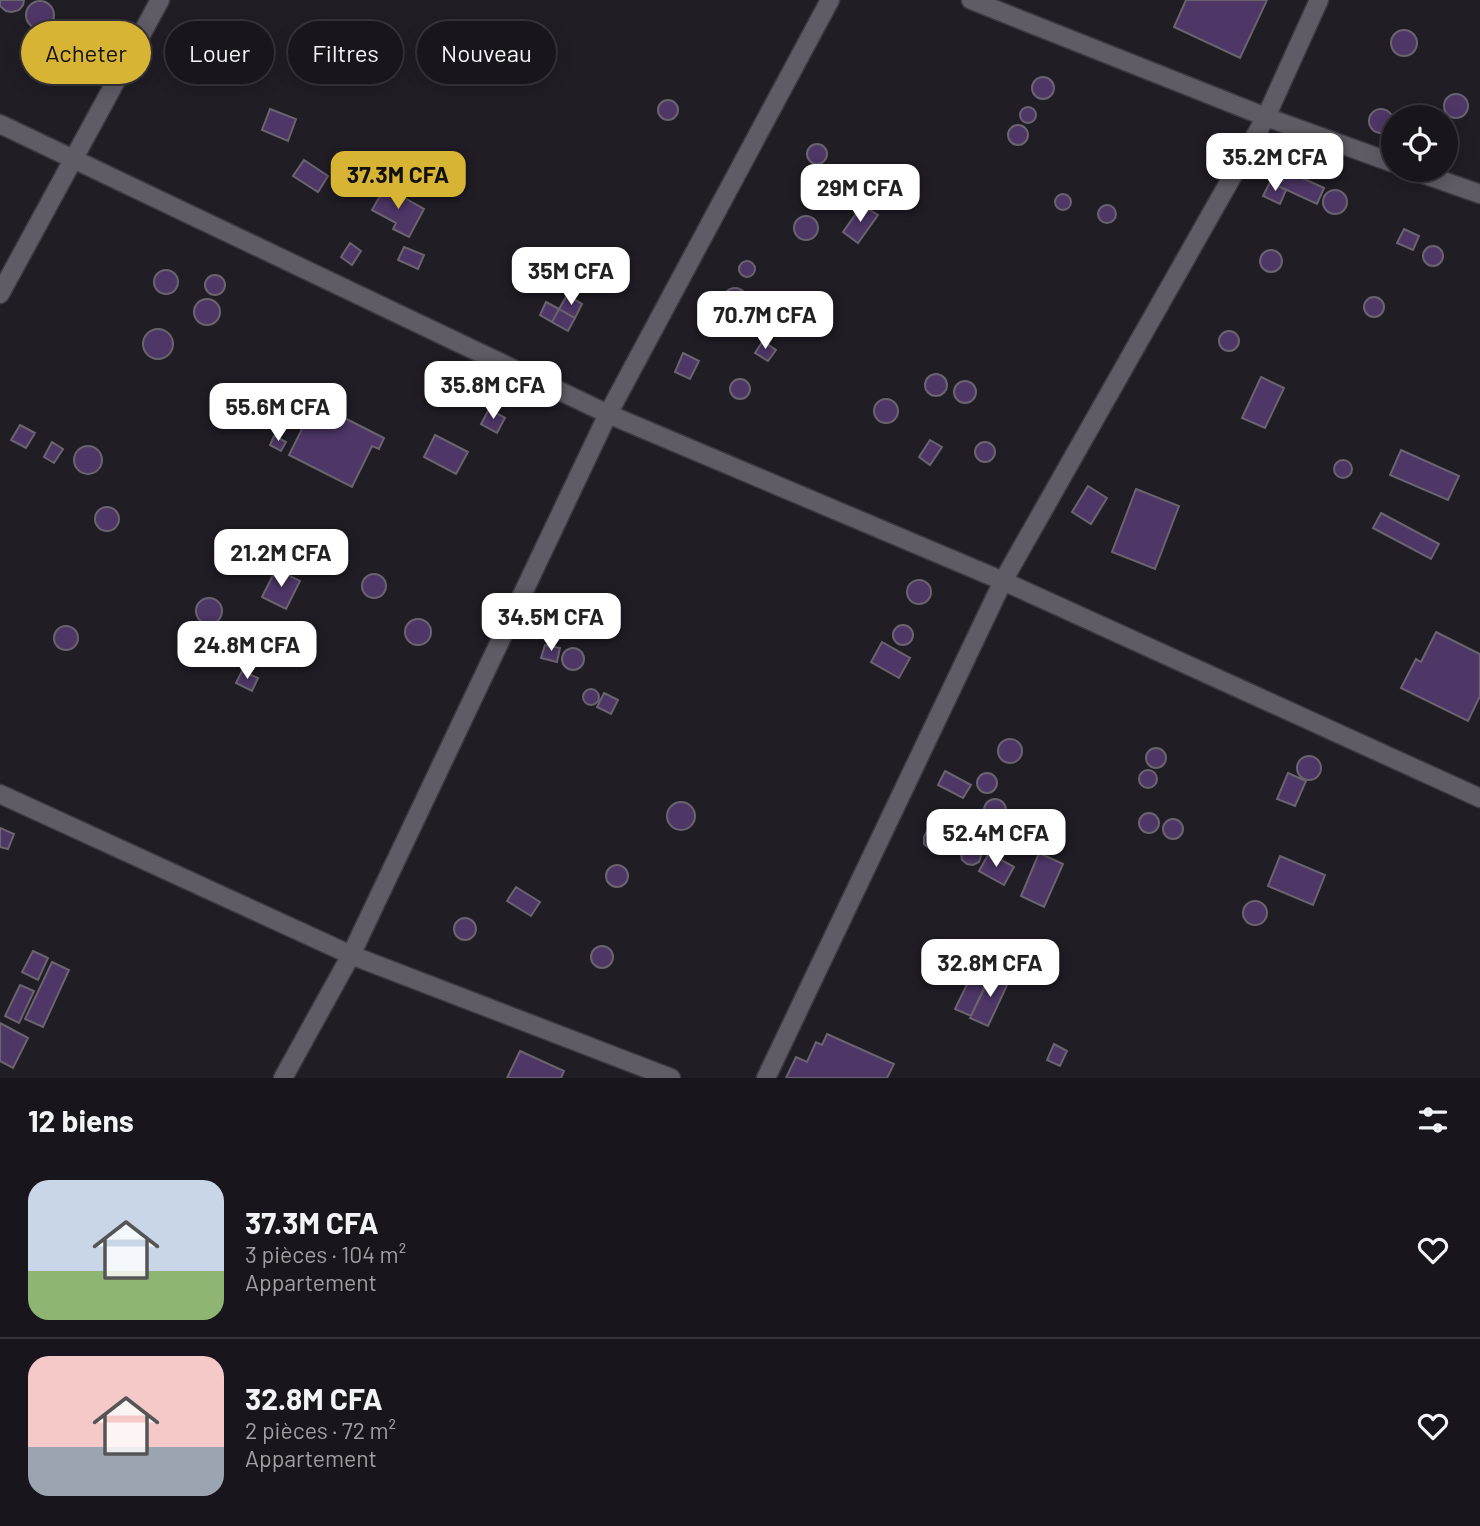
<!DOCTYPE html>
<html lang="fr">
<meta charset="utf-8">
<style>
:root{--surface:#18161c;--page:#252329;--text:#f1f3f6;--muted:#9f9fa3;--line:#36353b;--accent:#d8b434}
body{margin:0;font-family:Barlow,sans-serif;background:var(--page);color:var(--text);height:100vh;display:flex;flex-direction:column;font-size:26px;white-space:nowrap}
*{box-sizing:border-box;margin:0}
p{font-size:23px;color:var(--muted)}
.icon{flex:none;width:38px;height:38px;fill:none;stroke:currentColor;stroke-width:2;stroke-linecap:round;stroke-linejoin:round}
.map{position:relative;height:1078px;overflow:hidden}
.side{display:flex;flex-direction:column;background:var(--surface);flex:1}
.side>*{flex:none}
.banner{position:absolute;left:21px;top:21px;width:700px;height:63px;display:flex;gap:14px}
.tools{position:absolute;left:1381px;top:105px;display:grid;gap:14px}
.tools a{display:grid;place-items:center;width:77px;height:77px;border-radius:50%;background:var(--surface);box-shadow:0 4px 18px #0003,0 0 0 2px var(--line);font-size:35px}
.price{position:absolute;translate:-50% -60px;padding:0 16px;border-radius:14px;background:#fff;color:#222;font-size:23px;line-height:46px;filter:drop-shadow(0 2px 4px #0008)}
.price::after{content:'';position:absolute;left:50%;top:42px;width:21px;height:16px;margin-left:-10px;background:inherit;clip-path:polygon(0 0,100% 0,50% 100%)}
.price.selected{background:var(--accent);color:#111}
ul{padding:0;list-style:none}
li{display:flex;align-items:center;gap:21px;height:175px;padding:0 28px}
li+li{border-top:2px solid var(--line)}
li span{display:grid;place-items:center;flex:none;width:196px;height:140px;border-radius:21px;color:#555}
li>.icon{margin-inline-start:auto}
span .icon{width:84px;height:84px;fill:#fffc;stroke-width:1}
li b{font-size:30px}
h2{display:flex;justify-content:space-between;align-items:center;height:84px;padding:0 28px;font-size:30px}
.tag{padding:0 24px;border-radius:32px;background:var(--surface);box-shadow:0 4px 18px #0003,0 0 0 2px var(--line);font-size:24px;line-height:63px}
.tag.selected{background:var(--accent);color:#111}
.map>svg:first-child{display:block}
.building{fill:#4e3667;stroke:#69646e;stroke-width:2}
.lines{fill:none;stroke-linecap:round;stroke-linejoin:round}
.minor-casing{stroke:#3c3940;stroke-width:21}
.minor{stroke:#605c66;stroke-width:18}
</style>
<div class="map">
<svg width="1480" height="1078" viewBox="0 0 1480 1078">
<rect width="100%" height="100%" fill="#201d25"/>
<path class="building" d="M 0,0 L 24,0 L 23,5 L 19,10 L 12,12 L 6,11 L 0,6 Z
M 1186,0 L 1267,0 L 1240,58 L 1174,27 Z
M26 15a14 14 0 1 1 28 0a14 14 0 1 1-28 0Z
M1391 43a13 13 0 1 1 26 0a13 13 0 1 1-26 0Z
M26 57a14 14 0 1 1 28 0a14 14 0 1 1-28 0Z
M1032 88a11 11 0 1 1 22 0a11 11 0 1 1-22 0Z
M1444 106a12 12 0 1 1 24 0a12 12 0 1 1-24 0Z
M658 110a10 10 0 1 1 20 0a10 10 0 1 1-20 0Z
M1020 115a8 8 0 1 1 16 0a8 8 0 1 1-16 0Z
M 270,109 L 296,119 L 288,141 L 262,130 Z
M1369 121a12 12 0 1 1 24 0a12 12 0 1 1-24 0Z
M1008 135a10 10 0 1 1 20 0a10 10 0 1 1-20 0Z
M807 154a10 10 0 1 1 20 0a10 10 0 1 1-20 0Z
M 304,160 L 328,176 L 318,192 L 293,176 Z
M 1283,169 L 1324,188 L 1317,204 L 1276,185 Z
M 1270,182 L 1286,190 L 1280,204 L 1263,196 Z
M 385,187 L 424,209 L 409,237 L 393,229 L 396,223 L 372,210 Z
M1323 202a12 12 0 1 1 24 0a12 12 0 1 1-24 0Z
M1055 202a8 8 0 1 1 16 0a8 8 0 1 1-16 0Z
M1098 214a9 9 0 1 1 18 0a9 9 0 1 1-18 0Z
M 862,205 L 878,215 L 858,243 L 843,232 Z
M794 228a12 12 0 1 1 24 0a12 12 0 1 1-24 0Z
M 1404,229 L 1419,236 L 1413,250 L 1397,243 Z
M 350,243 L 361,251 L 352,265 L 341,257 Z
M1423 256a10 10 0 1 1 20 0a10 10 0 1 1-20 0Z
M 404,247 L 424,255 L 418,269 L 398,260 Z
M1260 261a11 11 0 1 1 22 0a11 11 0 1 1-22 0Z
M739 269a8 8 0 1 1 16 0a8 8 0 1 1-16 0Z
M154 282a12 12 0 1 1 24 0a12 12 0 1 1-24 0Z
M205 285a10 10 0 1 1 20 0a10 10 0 1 1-20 0Z
M723 300a12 12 0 1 1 24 0a12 12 0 1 1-24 0Z
M 567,295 L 582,304 L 575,318 L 559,309 Z
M1364 307a10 10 0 1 1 20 0a10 10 0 1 1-20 0Z
M 765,299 L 778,306 L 772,318 L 759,312 Z
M194 312a13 13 0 1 1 26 0a13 13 0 1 1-26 0Z
M 546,302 L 559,309 L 552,322 L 540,315 Z
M 559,309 L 575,318 L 568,331 L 552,322 Z
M143 344a15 15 0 1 1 30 0a15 15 0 1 1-30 0Z
M1219 341a10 10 0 1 1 20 0a10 10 0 1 1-20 0Z
M 763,341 L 776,350 L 768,361 L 755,353 Z
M 683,353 L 699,361 L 690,379 L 675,372 Z
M925 385a11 11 0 1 1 22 0a11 11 0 1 1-22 0Z
M 1261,377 L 1284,388 L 1265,428 L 1242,418 Z
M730 389a10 10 0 1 1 20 0a10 10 0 1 1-20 0Z
M954 392a11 11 0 1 1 22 0a11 11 0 1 1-22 0Z
M874 411a12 12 0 1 1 24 0a12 12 0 1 1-24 0Z
M 315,403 L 384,438 L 379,449 L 372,446 L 352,487 L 289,455 Z
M 489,409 L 505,418 L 497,433 L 481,424 Z
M 20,425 L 35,433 L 26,448 L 11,440 Z
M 435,435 L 468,452 L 456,474 L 424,457 Z
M 274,436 L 286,442 L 281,451 L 270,445 Z
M 930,440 L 942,447 L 930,465 L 919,457 Z
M975 452a10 10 0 1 1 20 0a10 10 0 1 1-20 0Z
M 52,442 L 63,449 L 54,463 L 44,457 Z
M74 460a14 14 0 1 1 28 0a14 14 0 1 1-28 0Z
M 1401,450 L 1459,476 L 1448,500 L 1390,475 Z
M1334 469a9 9 0 1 1 18 0a9 9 0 1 1-18 0Z
M 1088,486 L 1107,498 L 1091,524 L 1072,512 Z
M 1136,489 L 1179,506 L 1155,569 L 1112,552 Z
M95 519a12 12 0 1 1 24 0a12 12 0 1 1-24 0Z
M 1381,513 L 1439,544 L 1431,559 L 1373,528 Z
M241 545a15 15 0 1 1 30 0a15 15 0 1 1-30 0Z
M 276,569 L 300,581 L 286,609 L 262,597 Z
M362 586a12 12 0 1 1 24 0a12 12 0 1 1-24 0Z
M907 592a12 12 0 1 1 24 0a12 12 0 1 1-24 0Z
M196 611a13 13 0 1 1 26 0a13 13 0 1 1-26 0Z
M405 632a13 13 0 1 1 26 0a13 13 0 1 1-26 0Z
M893 635a10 10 0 1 1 20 0a10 10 0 1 1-20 0Z
M54 638a12 12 0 1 1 24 0a12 12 0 1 1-24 0Z
M 1436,632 L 1480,654 L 1480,696 L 1468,721 L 1401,688 L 1416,659 L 1421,662 Z
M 882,642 L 910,658 L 899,678 L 871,662 Z
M 545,645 L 560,648 L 557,662 L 541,658 Z
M562 659a11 11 0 1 1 22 0a11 11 0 1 1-22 0Z
M 242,671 L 258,678 L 252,691 L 236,683 Z
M583 697a8 8 0 1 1 16 0a8 8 0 1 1-16 0Z
M 604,693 L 618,700 L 611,714 L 597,707 Z
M998 751a12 12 0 1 1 24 0a12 12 0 1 1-24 0Z
M1146 758a10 10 0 1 1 20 0a10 10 0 1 1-20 0Z
M1297 768a12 12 0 1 1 24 0a12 12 0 1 1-24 0Z
M1139 779a9 9 0 1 1 18 0a9 9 0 1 1-18 0Z
M 945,771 L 971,785 L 963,798 L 938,785 Z
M977 783a10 10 0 1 1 20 0a10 10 0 1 1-20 0Z
M 1288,773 L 1306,781 L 1295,806 L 1277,799 Z
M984 810a11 11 0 1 1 22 0a11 11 0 1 1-22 0Z
M667 816a14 14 0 1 1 28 0a14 14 0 1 1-28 0Z
M1139 823a10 10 0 1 1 20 0a10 10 0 1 1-20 0Z
M1163 829a10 10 0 1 1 20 0a10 10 0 1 1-20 0Z
M 938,819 L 949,825 L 944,834 L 945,841 L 942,847 L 936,850 L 929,848 L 924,844 L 924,837 L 927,831 L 933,828 Z
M 0,828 L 14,834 L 8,849 L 0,847 Z
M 975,833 L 986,838 L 980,850 L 981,856 L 979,862 L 973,865 L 967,864 L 962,860 L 961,854 L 964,848 L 969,845 Z
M 989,853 L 1014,867 L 1004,885 L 979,871 Z
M 1039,853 L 1063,864 L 1044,907 L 1021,896 Z
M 1280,856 L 1325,875 L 1313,905 L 1268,886 Z
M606 876a11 11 0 1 1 22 0a11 11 0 1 1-22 0Z
M 516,887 L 540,902 L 531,916 L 507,901 Z
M1243 913a12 12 0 1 1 24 0a12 12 0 1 1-24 0Z
M454 929a11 11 0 1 1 22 0a11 11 0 1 1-22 0Z
M591 957a11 11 0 1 1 22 0a11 11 0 1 1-22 0Z
M 33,951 L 48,958 L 38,980 L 22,972 Z
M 52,962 L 69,970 L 43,1027 L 25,1019 Z
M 991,973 L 1009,981 L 988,1026 L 970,1018 Z
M 971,976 L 987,983 L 971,1016 L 955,1009 Z
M 20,985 L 34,991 L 19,1023 L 5,1016 Z
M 0,1023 L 28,1038 L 13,1068 L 0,1061 Z
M 827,1034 L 894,1064 L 887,1078 L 786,1078 L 796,1057 L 807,1062 L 816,1042 L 822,1045 Z
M 1054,1044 L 1067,1051 L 1060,1066 L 1047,1060 Z
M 520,1051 L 564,1071 L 561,1078 L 507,1078 Z"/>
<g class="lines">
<g class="minor-casing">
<path id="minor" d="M 971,0 L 1266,117 L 1393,163
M 0,124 L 608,414 L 1003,581 L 1480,798
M 1412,170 L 1480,194
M 0,294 L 160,0
M 0,794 L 351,955 L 671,1078
M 283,1078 L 351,955 L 608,414 L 830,0
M 766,1078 L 1003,581 L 1266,117 L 1319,0"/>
</g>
<use href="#minor" class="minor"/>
</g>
</svg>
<div class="tools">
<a><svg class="icon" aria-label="locate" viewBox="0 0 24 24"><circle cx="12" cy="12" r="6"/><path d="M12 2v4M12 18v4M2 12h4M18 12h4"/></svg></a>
</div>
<b class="price" style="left:1275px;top:193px">35.2M CFA</b>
<b class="price selected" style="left:398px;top:211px">37.3M CFA</b>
<b class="price" style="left:860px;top:224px">29M CFA</b>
<b class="price" style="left:571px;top:307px">35M CFA</b>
<b class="price" style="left:765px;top:351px">70.7M CFA</b>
<b class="price" style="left:493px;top:421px">35.8M CFA</b>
<b class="price" style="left:278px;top:443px">55.6M CFA</b>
<b class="price" style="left:281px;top:589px">21.2M CFA</b>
<b class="price" style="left:551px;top:653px">34.5M CFA</b>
<b class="price" style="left:247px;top:681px">24.8M CFA</b>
<b class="price" style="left:996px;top:869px">52.4M CFA</b>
<b class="price" style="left:990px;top:999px">32.8M CFA</b>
<div class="banner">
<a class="tag selected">Acheter</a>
<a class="tag">Louer</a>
<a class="tag">Filtres</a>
<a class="tag">Nouveau</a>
</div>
</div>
<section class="side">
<h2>12 biens<svg class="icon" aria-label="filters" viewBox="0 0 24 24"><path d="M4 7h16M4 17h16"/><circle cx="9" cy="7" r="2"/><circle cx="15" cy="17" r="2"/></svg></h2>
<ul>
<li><span style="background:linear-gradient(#c9d6e8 65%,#8fb573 0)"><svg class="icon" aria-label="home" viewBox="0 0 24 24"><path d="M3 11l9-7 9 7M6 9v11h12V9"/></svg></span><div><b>37.3M CFA</b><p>3 pièces · 104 m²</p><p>Appartement</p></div><svg class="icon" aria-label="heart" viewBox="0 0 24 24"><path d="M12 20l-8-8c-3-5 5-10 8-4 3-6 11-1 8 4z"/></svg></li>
<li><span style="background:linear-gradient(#f6c9c9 65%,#9aa5b1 0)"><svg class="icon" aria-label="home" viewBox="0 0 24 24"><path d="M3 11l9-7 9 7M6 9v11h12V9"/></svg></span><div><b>32.8M CFA</b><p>2 pièces · 72 m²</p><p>Appartement</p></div><svg class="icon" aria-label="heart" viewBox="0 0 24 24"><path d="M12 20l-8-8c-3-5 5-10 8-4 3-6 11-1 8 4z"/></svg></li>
</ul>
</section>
